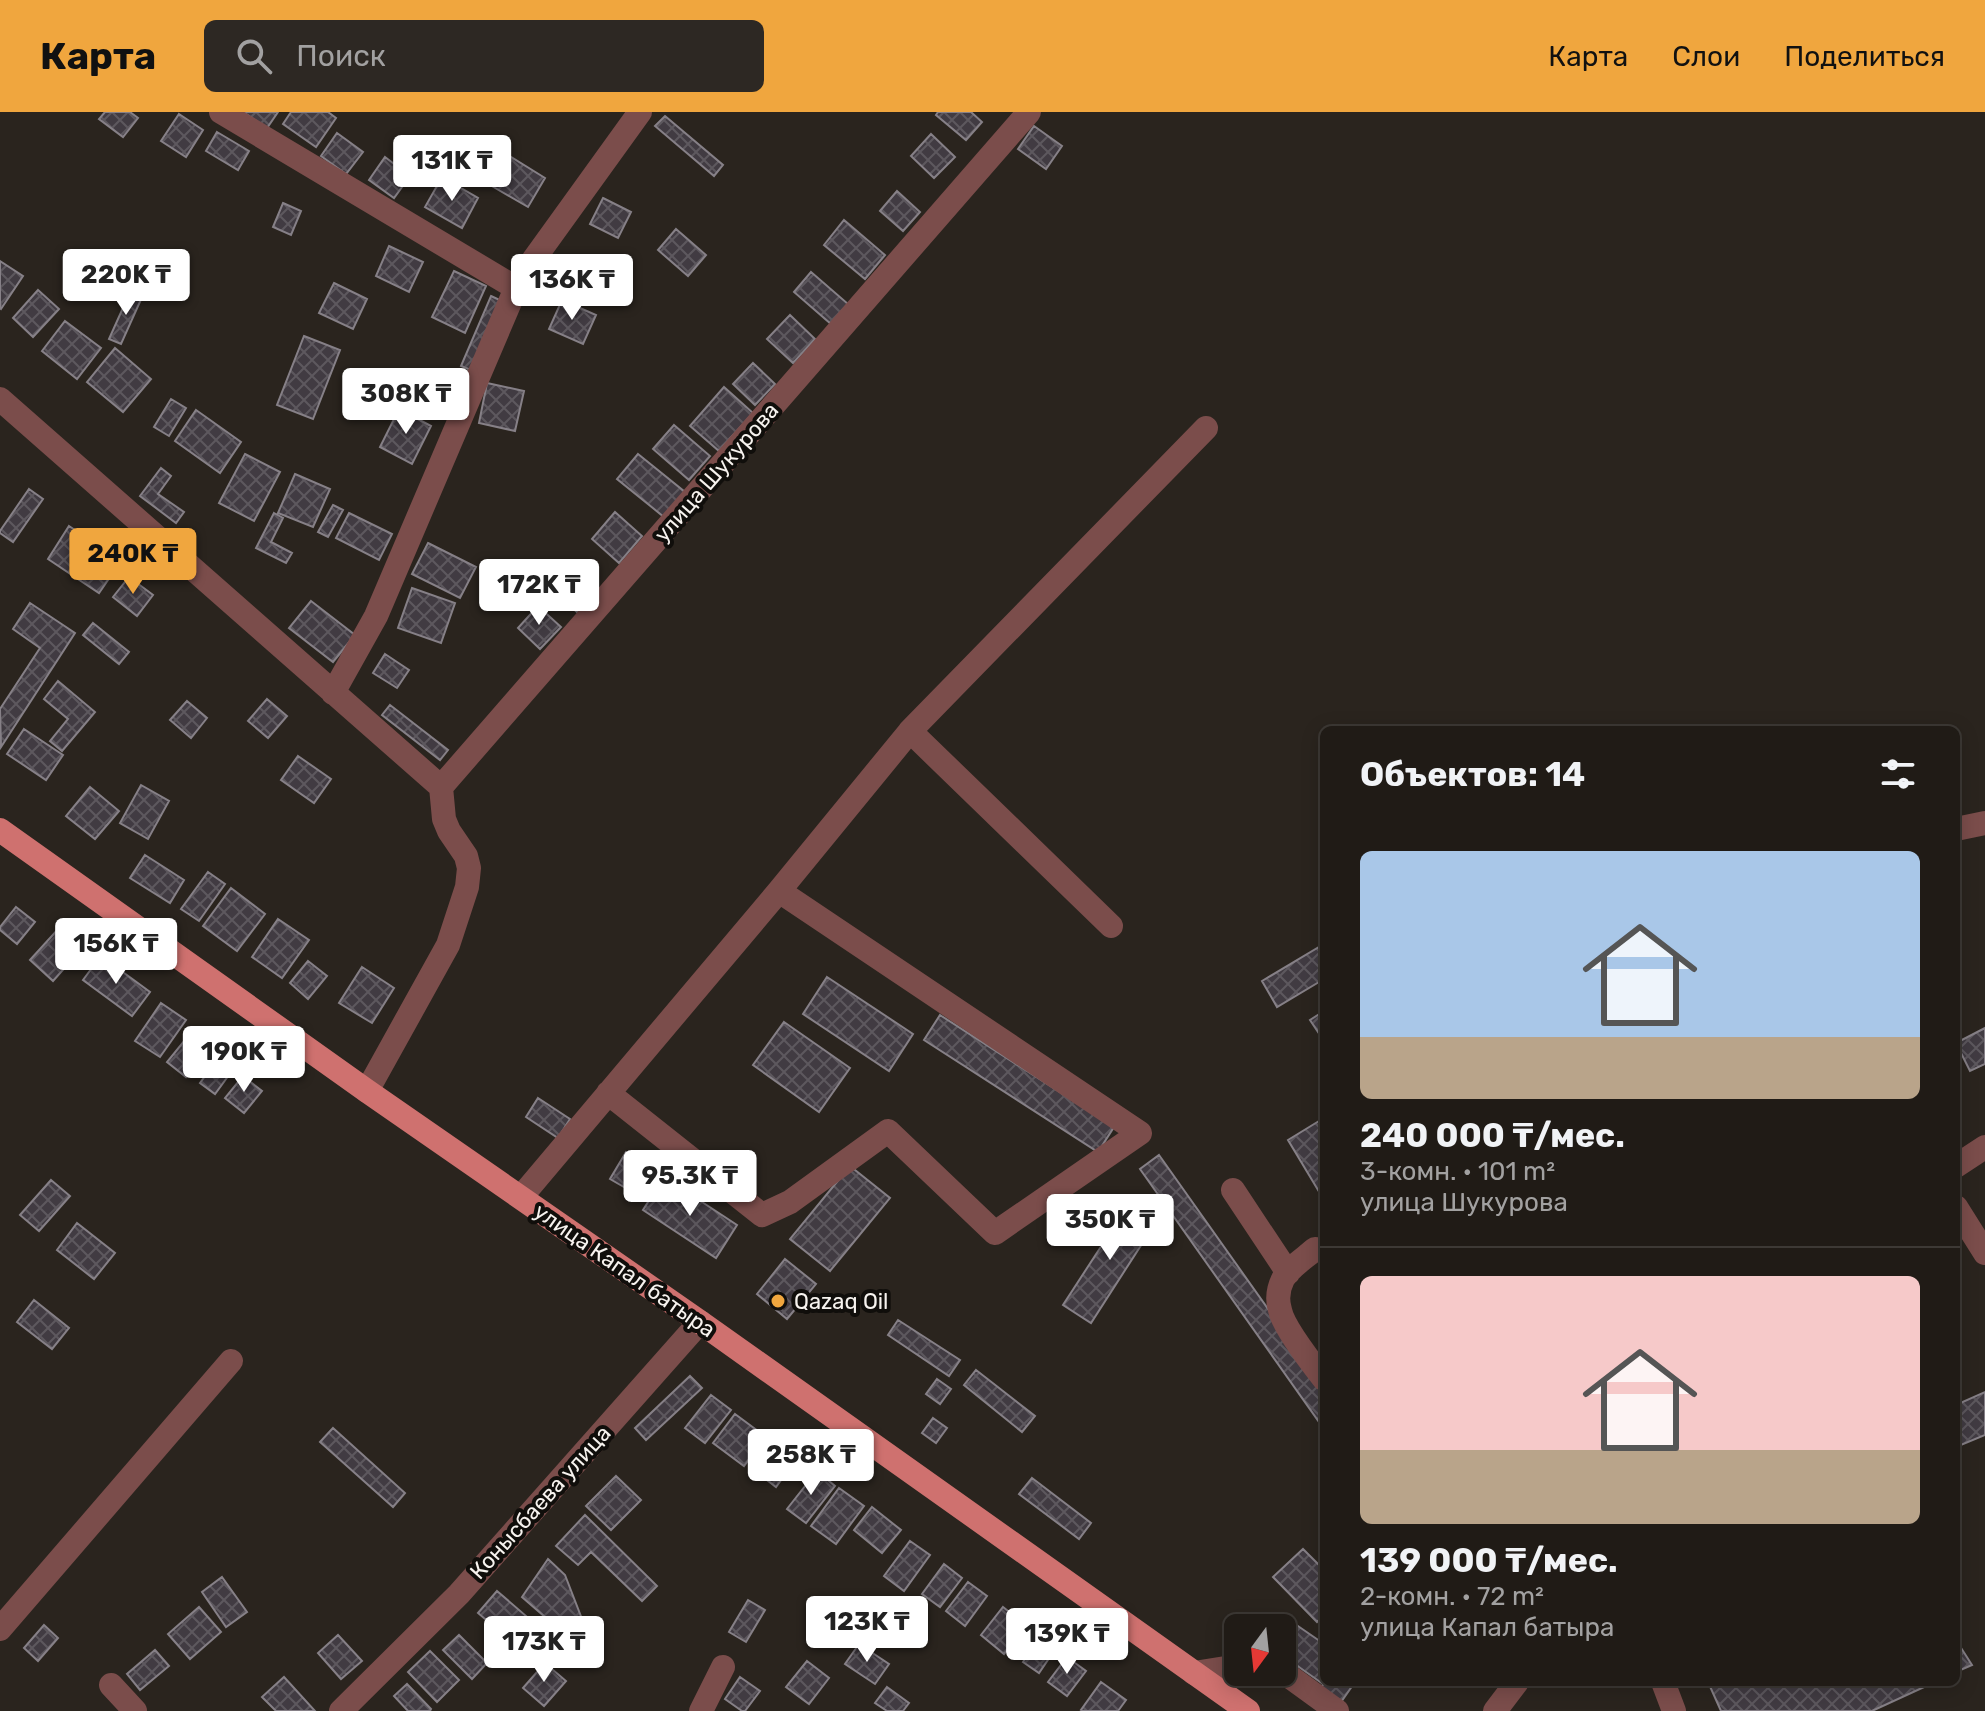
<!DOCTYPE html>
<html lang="ru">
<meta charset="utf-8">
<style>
:root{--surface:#201b16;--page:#2d2823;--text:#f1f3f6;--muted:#a2a1a1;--line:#3d3935;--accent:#f0a63e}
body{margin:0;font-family:Rubik,sans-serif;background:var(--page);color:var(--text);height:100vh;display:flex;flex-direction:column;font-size:30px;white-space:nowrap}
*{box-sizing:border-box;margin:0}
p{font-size:26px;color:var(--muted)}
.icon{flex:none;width:44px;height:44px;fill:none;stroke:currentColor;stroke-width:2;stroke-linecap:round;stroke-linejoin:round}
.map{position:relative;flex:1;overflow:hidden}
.side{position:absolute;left:1320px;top:614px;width:640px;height:960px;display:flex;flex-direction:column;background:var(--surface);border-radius:12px;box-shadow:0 4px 20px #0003,0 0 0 2px var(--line)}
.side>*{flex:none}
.needle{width:52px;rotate:195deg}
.buttons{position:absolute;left:1224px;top:1502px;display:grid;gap:16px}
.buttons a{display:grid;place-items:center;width:72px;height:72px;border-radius:12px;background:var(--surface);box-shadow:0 4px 20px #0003,0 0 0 2px var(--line);font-size:40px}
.price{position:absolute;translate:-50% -68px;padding:0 18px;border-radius:8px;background:#fff;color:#222;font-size:26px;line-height:52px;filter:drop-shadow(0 2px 4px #0008)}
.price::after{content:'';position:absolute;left:50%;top:48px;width:24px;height:18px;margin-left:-12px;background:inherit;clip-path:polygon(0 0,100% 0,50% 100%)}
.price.current{background:var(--accent);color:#111}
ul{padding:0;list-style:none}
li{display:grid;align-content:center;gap:16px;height:424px;padding:0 40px}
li+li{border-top:2px solid var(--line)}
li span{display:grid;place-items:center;height:248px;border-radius:12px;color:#555}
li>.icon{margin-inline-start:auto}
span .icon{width:144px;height:144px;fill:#fffc;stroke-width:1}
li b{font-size:34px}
h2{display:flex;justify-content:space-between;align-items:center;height:96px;padding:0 40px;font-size:34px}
header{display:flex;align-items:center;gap:48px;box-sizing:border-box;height:112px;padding:0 40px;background:var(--accent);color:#111}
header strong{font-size:38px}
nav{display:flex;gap:44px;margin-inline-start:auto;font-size:28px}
.search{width:560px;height:72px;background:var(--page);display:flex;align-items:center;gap:20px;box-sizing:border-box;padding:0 28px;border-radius:12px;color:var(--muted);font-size:30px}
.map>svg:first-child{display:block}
.building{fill:url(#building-cross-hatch);stroke:#868087;stroke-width:2}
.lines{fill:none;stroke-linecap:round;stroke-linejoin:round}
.minor{stroke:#7b4d4b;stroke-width:24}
.major{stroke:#cf716f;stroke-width:24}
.poi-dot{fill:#f0a63e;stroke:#100e0b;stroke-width:3}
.labels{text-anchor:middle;stroke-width:8;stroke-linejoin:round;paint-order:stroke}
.street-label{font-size:22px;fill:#f7f3ef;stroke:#100e0b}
.poi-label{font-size:22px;fill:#f7f3ef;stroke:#100e0b;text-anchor:start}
</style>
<header>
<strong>Карта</strong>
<div class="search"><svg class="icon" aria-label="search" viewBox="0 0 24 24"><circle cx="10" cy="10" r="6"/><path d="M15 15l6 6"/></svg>Поиск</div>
<nav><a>Карта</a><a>Слои</a><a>Поделиться</a></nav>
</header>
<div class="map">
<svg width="1985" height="1599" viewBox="0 0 1985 1599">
<defs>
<pattern id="building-cross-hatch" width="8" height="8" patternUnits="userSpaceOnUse" patternTransform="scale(2)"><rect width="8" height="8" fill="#413b42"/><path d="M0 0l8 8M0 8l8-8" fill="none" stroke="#5d585e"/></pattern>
</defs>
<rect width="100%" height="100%" fill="#2a241e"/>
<path class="building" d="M 105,0 L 130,0 L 138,6 L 123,25 L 99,7 Z
M 243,0 L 278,0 L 267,16 Z
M 291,0 L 328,0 L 336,6 L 316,35 L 283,12 Z
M 938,0 L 971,0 L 982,10 L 966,28 L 936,3 Z
M 179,2 L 203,18 L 186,45 L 161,29 Z
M 665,4 L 723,53 L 714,64 L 655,14 Z
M 1034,14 L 1062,34 L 1046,57 L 1018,37 Z
M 217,20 L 249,39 L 238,58 L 206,39 Z
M 337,21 L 363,40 L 346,62 L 321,44 Z
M 931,22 L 955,45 L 934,66 L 911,44 Z
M 508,43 L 545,66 L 528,95 L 490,73 Z
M 385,45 L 410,64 L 394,86 L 369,68 Z
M 442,65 L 478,86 L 462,116 L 425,95 Z
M 897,79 L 920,100 L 903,119 L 880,99 Z
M 603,86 L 631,100 L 618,126 L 590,112 Z
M 283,91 L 301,99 L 291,123 L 273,115 Z
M 844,108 L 885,143 L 865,167 L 824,133 Z
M 676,117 L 706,143 L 688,164 L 658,138 Z
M 389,134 L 423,150 L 409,180 L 376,164 Z
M 0,149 L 23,164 L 1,197 L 0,196 Z
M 454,159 L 486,174 L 465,221 L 432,205 Z
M 811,160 L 848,192 L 831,212 L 794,180 Z
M 334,171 L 367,187 L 353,217 L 319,201 Z
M 38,178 L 59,197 L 33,225 L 13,206 Z
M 131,178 L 143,183 L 121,232 L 109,227 Z
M 491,184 L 504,190 L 473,259 L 461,254 Z
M 562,188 L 596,203 L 583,232 L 549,217 Z
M 790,203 L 815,227 L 793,251 L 767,227 Z
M 65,209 L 101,236 L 77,267 L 42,239 Z
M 304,224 L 340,238 L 313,307 L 277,293 Z
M 115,236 L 151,267 L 123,300 L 87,270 Z
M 753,251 L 775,272 L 755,293 L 733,272 Z
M 487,271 L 524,279 L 515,319 L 479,311 Z
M 724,275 L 753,301 L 719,339 L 690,314 Z
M 429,282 L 455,292 L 450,306 L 424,296 Z
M 171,287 L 186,296 L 169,324 L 154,315 Z
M 399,297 L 431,314 L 412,352 L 380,335 Z
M 196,298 L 241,330 L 220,361 L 175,329 Z
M 674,313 L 710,344 L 689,368 L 653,337 Z
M 245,342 L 280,360 L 254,409 L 219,391 Z
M 638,342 L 685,380 L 664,405 L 617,367 Z
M 161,356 L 171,364 L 158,382 L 184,400 L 176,411 L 140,384 Z
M 295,362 L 330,377 L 313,415 L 278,401 Z
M 29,377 L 43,387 L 13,430 L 0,421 L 0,419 Z
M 333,393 L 343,398 L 328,425 L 318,420 Z
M 615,400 L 642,424 L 619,451 L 592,427 Z
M 274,401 L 283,406 L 271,430 L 292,441 L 286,451 L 256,436 Z
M 349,401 L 392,422 L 379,448 L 336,426 Z
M 69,414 L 121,449 L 99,481 L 48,447 Z
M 428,431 L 476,455 L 460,486 L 412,462 Z
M 571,454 L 597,478 L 577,500 L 550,476 Z
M 129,465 L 153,483 L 137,504 L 113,485 Z
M 412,476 L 455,491 L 441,531 L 398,516 Z
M 311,489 L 355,523 L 333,550 L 289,516 Z
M 30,491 L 75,521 L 1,635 L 0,597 L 40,536 L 13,517 Z
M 538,494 L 561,515 L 540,537 L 518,516 Z
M 93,511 L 129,540 L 119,552 L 83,523 Z
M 385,542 L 409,558 L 397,576 L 373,561 Z
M 58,569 L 95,600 L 62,639 L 50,629 L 68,607 L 44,587 Z
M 267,587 L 287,604 L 268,626 L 248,609 Z
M 187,589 L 207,606 L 191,626 L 170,608 Z
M 390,593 L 448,638 L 440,648 L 382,603 Z
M 24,617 L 63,643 L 46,668 L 7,642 Z
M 298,644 L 331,667 L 314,691 L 281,668 Z
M 141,673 L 169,689 L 148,727 L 120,711 Z
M 90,675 L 119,699 L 95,727 L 66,704 Z
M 145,743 L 184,768 L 170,791 L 130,766 Z
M 208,760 L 225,772 L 199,809 L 181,797 Z
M 231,776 L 265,802 L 237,839 L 203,814 Z
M 16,795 L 35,810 L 17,832 L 0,818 L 0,815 Z
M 278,807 L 309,828 L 282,866 L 252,845 Z
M 61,814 L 84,834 L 53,869 L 30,848 Z
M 1324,832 L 1324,867 L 1277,895 L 1262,869 Z
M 101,844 L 150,880 L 132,904 L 83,868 Z
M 308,849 L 327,864 L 308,887 L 290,871 Z
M 362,855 L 394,876 L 372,911 L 339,891 Z
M 827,865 L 913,922 L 889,959 L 803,902 Z
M 161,891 L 186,908 L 160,945 L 135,929 Z
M 1324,899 L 1324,929 L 1310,908 Z
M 940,903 L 1114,1015 L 1098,1040 L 924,928 Z
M 784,910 L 850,956 L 819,1000 L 753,953 Z
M 1985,916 L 1985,952 L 1970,959 L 1956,931 Z
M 185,928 L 203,943 L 186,965 L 167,950 Z
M 222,941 L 237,952 L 215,982 L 200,971 Z
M 243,964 L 262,979 L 244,1001 L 225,986 Z
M 538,986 L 570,1007 L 558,1026 L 526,1005 Z
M 1324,1006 L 1324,1088 L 1288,1028 Z
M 626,1040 L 645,1051 L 629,1078 L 610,1067 Z
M 1159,1043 L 1324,1276 L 1324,1317 L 1140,1057 Z
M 850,1054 L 890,1086 L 830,1159 L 790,1127 Z
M 664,1065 L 737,1113 L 716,1146 L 643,1098 Z
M 51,1068 L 70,1084 L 39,1119 L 20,1103 Z
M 1130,1090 L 1158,1107 L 1091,1211 L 1063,1193 Z
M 77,1111 L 115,1141 L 94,1167 L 57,1138 Z
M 785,1147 L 816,1172 L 787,1207 L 757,1182 Z
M 34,1188 L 69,1216 L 52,1237 L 17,1210 Z
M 898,1208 L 960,1248 L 949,1264 L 888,1223 Z
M 976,1258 L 1035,1304 L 1022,1320 L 964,1273 Z
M 690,1264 L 702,1276 L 646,1328 L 635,1316 Z
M 937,1267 L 951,1277 L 940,1292 L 926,1282 Z
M 1985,1280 L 1985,1323 L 1956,1335 L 1956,1293 Z
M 711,1283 L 731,1298 L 705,1331 L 685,1316 Z
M 735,1302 L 766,1325 L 744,1354 L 713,1331 Z
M 933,1306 L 947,1316 L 936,1331 L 922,1321 Z
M 333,1316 L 405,1381 L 393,1395 L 320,1330 Z
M 779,1332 L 797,1346 L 776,1375 L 758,1361 Z
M 817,1359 L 835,1374 L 806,1411 L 787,1397 Z
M 616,1364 L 641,1388 L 611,1418 L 586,1394 Z
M 1032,1366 L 1091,1411 L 1079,1427 L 1019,1382 Z
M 839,1376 L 864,1394 L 836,1432 L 811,1414 Z
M 872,1395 L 901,1418 L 882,1441 L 854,1418 Z
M 585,1403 L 657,1474 L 642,1489 L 591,1440 L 578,1453 L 556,1434 Z
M 910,1429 L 930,1443 L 904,1479 L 884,1464 Z
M 1303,1437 L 1324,1458 L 1324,1503 L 1317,1510 L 1273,1465 Z
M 548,1447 L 565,1463 L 582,1507 L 567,1524 L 522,1485 Z
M 944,1452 L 962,1466 L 940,1495 L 922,1482 Z
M 222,1465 L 247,1500 L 226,1515 L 202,1480 Z
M 968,1470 L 987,1484 L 965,1514 L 946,1499 Z
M 497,1479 L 533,1510 L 514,1532 L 478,1501 Z
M 748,1488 L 765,1498 L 746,1530 L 729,1520 Z
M 199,1495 L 221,1520 L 190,1547 L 168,1522 Z
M 1003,1495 L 1027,1514 L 1004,1542 L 981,1523 Z
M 1295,1512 L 1324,1532 L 1324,1570 L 1355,1570 L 1341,1590 L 1321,1576 L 1323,1572 L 1282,1543 L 1282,1530 Z
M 44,1513 L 58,1526 L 38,1549 L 24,1536 Z
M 338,1523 L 362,1549 L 341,1567 L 318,1541 Z
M 459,1523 L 487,1551 L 472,1567 L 443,1538 Z
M 1040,1525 L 1056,1536 L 1039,1561 L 1023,1550 Z
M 1956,1528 L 1972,1553 L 1956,1560 Z
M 859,1532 L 889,1552 L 875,1572 L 845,1552 Z
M 155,1538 L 169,1554 L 140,1578 L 127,1562 Z
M 430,1539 L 459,1568 L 437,1590 L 408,1560 Z
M 1067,1545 L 1086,1559 L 1067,1584 L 1048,1570 Z
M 807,1549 L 829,1566 L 809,1592 L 786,1575 Z
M 545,1551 L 566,1569 L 544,1594 L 523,1576 Z
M 284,1565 L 315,1599 L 276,1599 L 262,1585 Z
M 740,1565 L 760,1579 L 745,1599 L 742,1599 L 725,1587 Z
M 1101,1570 L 1126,1588 L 1118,1599 L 1083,1599 L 1081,1598 Z
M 1708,1570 L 1935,1570 L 1872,1599 L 1721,1599 Z
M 407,1572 L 431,1597 L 430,1599 L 408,1599 L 394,1584 Z
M 887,1575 L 909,1591 L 903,1599 L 887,1599 L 875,1591 Z"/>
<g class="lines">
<path class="minor" d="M 221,0 L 516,176
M 0,287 L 441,675
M 333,581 L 376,504 L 516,176 L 534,147 L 640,0
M 910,619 L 1206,316
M 441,675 L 1029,0
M 1956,717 L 1985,711
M 367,979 L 448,833 L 467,775 L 469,756 L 466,744 L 449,719 L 444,707 L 441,675
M 608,981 L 762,1103 L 790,1090 L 888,1019 L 995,1121 L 1140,1021 L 779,779
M 1956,1054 L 1985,1035
M 1233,1078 L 1288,1161
M 521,1085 L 779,779 L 910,619 L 1111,814
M 1956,1095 L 1985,1141
M 1315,1137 C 1305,1146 1290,1155 1283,1167 C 1278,1177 1277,1188 1280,1198 C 1283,1214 1313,1253 1324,1267
M 0,1517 L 231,1249
M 1282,1559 L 1337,1599
M 1194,1561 L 1238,1554
M 1663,1570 L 1674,1599
M 111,1573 L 135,1599
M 341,1599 L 459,1482 L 700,1210
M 701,1599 L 723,1555
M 1495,1599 L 1517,1570"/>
<path class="major" d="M 0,718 L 367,979 L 700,1210 L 1248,1599"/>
</g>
<circle class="poi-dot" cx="778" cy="1189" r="8"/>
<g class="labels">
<g class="street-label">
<text transform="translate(716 360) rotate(-49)" y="8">улица Шукурова</text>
<text transform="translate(625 1158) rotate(35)" y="8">улица Капал батыра</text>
<text transform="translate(540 1390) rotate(-48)" y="8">Конысбаева улица</text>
</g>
<g class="poi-label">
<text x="794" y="1197">Qazaq Oil</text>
</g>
</g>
</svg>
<div class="buttons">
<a><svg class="needle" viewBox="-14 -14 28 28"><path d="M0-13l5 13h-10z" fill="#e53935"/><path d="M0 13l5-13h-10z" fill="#a2a1a1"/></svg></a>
</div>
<b class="price" style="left:452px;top:91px">131K ₸</b>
<b class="price" style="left:126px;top:205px">220K ₸</b>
<b class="price" style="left:572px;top:210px">136K ₸</b>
<b class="price" style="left:406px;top:324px">308K ₸</b>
<b class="price current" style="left:133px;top:484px">240K ₸</b>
<b class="price" style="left:539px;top:515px">172K ₸</b>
<b class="price" style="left:116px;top:874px">156K ₸</b>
<b class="price" style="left:244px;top:982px">190K ₸</b>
<b class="price" style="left:690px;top:1106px">95.3K ₸</b>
<b class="price" style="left:1110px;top:1150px">350K ₸</b>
<b class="price" style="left:811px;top:1385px">258K ₸</b>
<b class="price" style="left:867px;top:1552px">123K ₸</b>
<b class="price" style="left:1067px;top:1564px">139K ₸</b>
<b class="price" style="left:544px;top:1572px">173K ₸</b>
<section class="side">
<h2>Объектов: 14<svg class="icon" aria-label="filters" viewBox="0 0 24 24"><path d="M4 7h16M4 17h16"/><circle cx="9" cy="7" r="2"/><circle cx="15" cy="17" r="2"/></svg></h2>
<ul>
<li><span style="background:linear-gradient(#a9c7e8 75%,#b9a48a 0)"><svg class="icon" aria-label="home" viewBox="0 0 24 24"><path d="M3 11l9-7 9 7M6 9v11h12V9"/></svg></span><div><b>240 000 ₸/мес.</b><p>3-комн. · 101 m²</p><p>улица Шукурова</p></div></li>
<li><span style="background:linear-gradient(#f6c9c9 70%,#b9a48a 0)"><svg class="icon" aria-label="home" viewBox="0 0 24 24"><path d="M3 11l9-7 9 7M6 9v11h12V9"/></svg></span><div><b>139 000 ₸/мес.</b><p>2-комн. · 72 m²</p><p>улица Капал батыра</p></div></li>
</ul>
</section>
</div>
